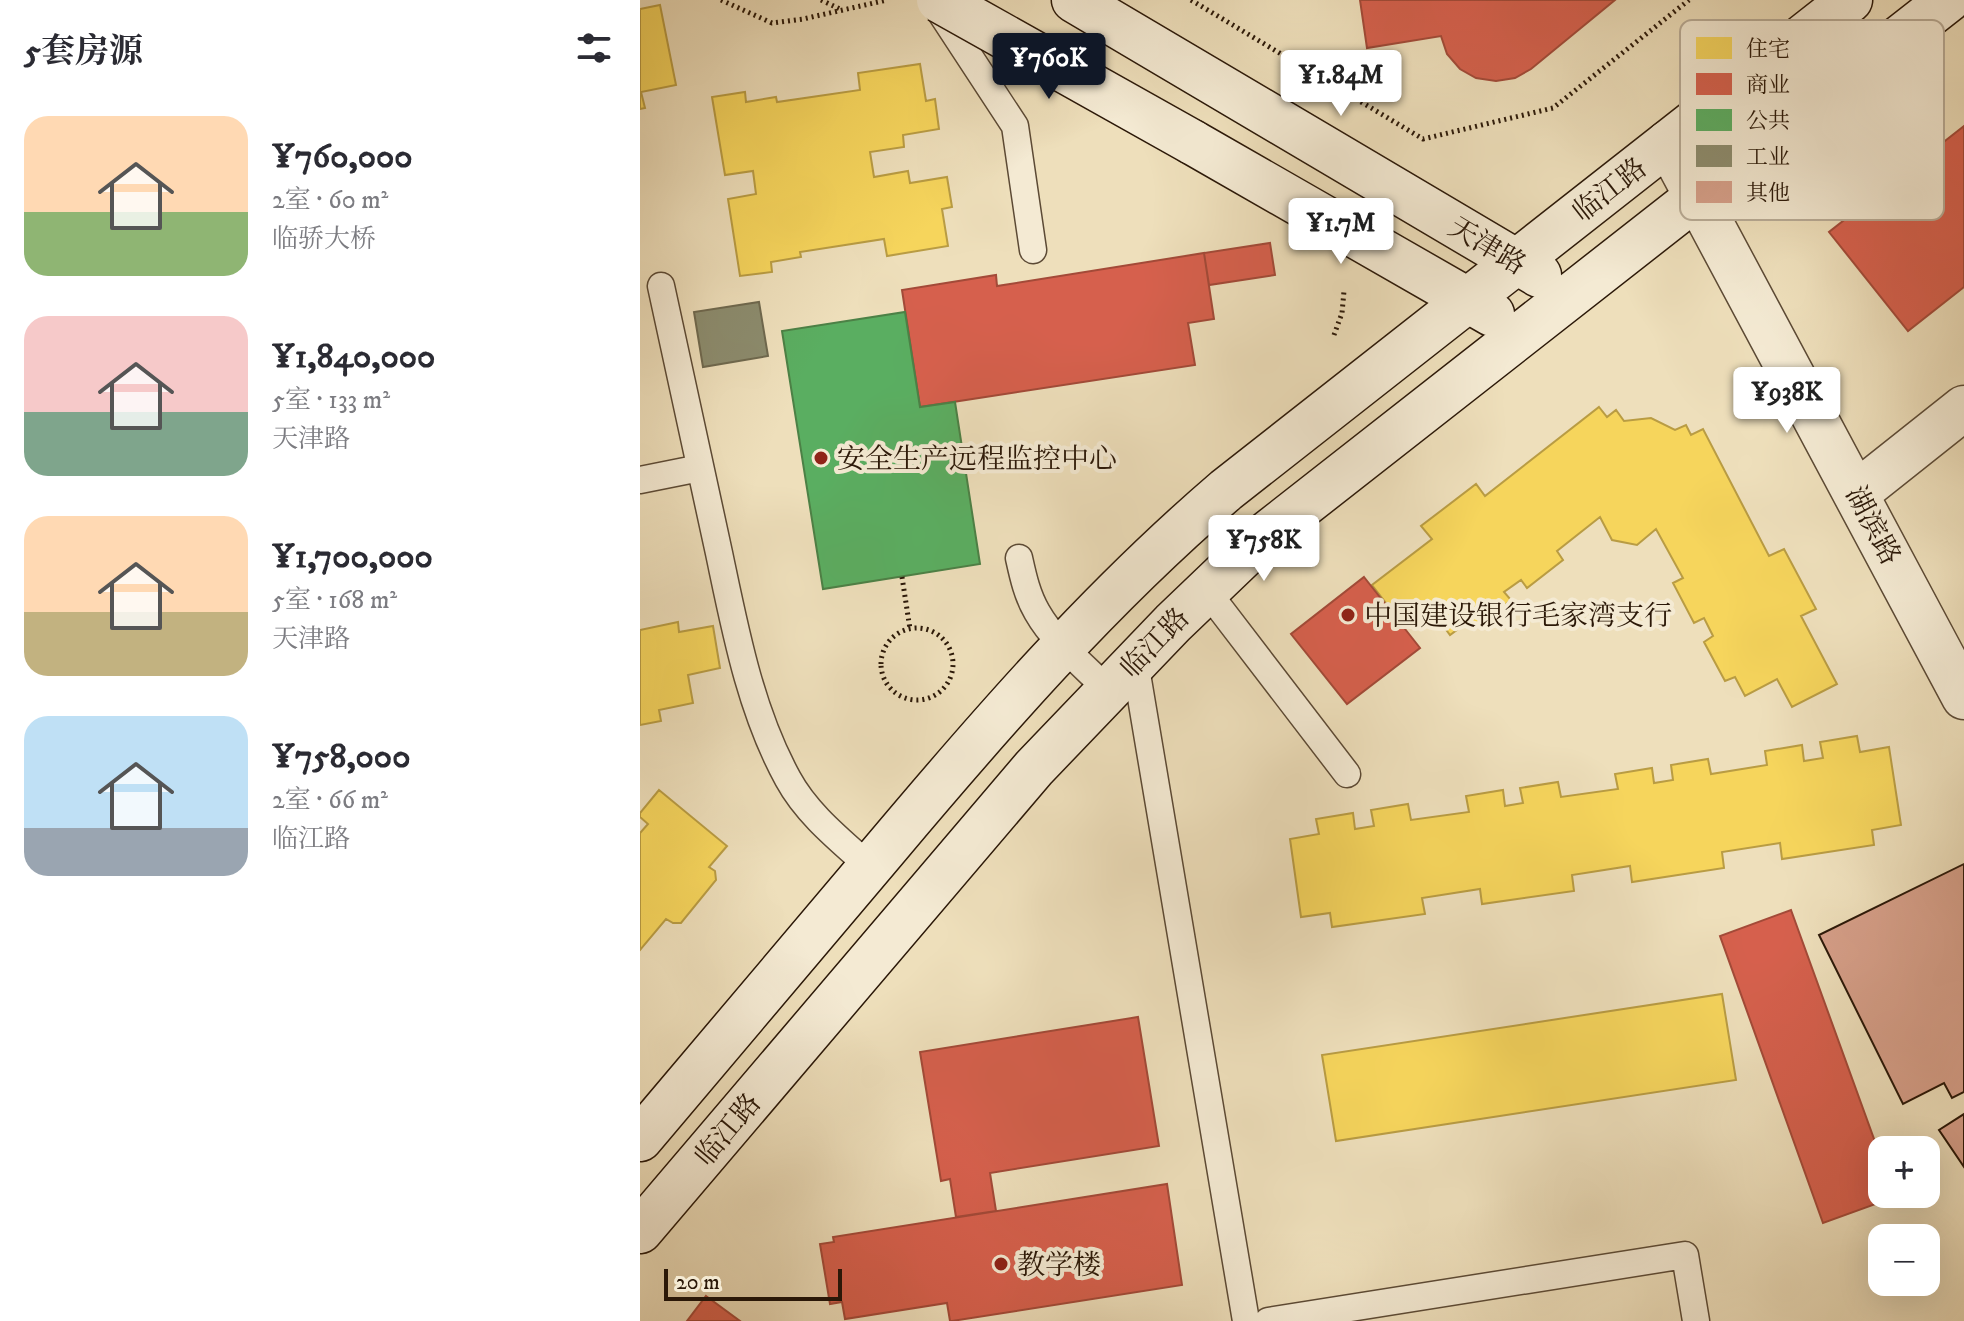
<!DOCTYPE html>
<html lang="zh">
<meta charset="utf-8">
<style>
:root{--surface:#fff;--page:#f2f2f3;--text:#2b2b33;--muted:#7c7c81;--accent:#111827}
body{margin:0;font-family:"IM FELL DW Pica","Noto Serif SC",serif;background:var(--page);color:var(--text);height:100vh;display:flex;flex-direction:column;font-size:30px;white-space:nowrap}
*{box-sizing:border-box;margin:0}
p{font-size:26px;color:var(--muted)}
.icon{flex:none;width:44px;height:44px;fill:none;stroke:currentColor;stroke-width:2;stroke-linecap:round;stroke-linejoin:round}
.map{position:relative;flex:1;overflow:hidden}
.side{display:flex;flex-direction:column;background:var(--surface);width:640px}
.side>*{flex:none}
.buttons{position:absolute;left:1228px;top:1136px;display:grid;gap:16px}
.buttons a{display:grid;place-items:center;width:72px;height:72px;border-radius:16px;background:var(--surface);box-shadow:0 8px 32px #0002;font-size:40px}
.scale{position:absolute;left:24px;bottom:20px;width:178px;box-sizing:border-box;padding-left:8px;border:4px solid #2b1808;border-top:0;font-size:22px;line-height:28px;white-space:nowrap;color:#2b1808;-webkit-text-stroke:6px #f4ead3;paint-order:stroke}
.price{position:absolute;translate:-50% -68px;padding:0 18px;border-radius:8px;background:#fff;color:#222;font-size:26px;line-height:52px;filter:drop-shadow(0 2px 4px #0008)}
.price::after{content:'';position:absolute;left:50%;top:48px;width:24px;height:18px;margin-left:-12px;background:inherit;clip-path:polygon(0 0,100% 0,50% 100%)}
.price.on{background:var(--accent);color:#fff}
ul{padding:0;list-style:none}
li{display:flex;align-items:center;gap:24px;height:200px;padding:0 24px}
li span{display:grid;place-items:center;flex:none;width:224px;height:160px;border-radius:24px;color:#555}
li>.icon{margin-inline-start:auto}
span .icon{width:96px;height:96px;fill:#fffc;stroke-width:1}
li b{font-size:34px}
h2{display:flex;justify-content:space-between;align-items:center;height:96px;padding:0 24px;font-size:34px}
main{display:flex;flex:1;min-height:0}
.map>svg:first-child{display:block}
.homes{fill:#f6d55c;stroke:#b99c43;stroke-width:2}
.shops{fill:#d6604d;stroke:#a34a38;stroke-width:2}
.public{fill:#5aae61;stroke:#4c8146;stroke-width:2}
.industry{fill:#8c8c6e;stroke:#6f694f;stroke-width:2}
.building{fill:#d69f89;stroke:#2b1808;stroke-width:2}
.lines{fill:none;stroke-linecap:round;stroke-linejoin:round}
.lane-casing{stroke:#5c4a35;stroke-width:29}
.street-casing{stroke:#5c4a35;stroke-width:47}
.secondary-casing{stroke:#2b1808;stroke-width:47}
.path{stroke:#2b1808;stroke-width:5;stroke-dasharray:2 4;stroke-linecap:butt}
.lane{stroke:#f4ead3;stroke-width:26}
.street{stroke:#f4ead3;stroke-width:44}
.secondary{stroke:#f4ead3;stroke-width:44}
.secondary-bridge-casing{stroke:#2b1808;stroke-width:47;stroke-linecap:butt}
.secondary-bridge{stroke:#f4ead3;stroke-width:44}
.poi-dot{fill:#8f2418;stroke:#f4ead3;stroke-width:3}
.labels{text-anchor:middle;stroke-width:8;stroke-linejoin:round;paint-order:stroke}
.street-label{font-size:28px;fill:#2b1808;stroke:#f4ead3}
.poi-label{font-size:28px;fill:#2b1808;stroke:#f4ead3;text-anchor:start}
.key{fill:#f4ead3;stroke:#b8ab96;stroke-width:2}
.key-label{font-size:22px;fill:#2b1808}
</style>
<main>
<section class="side">
<h2>5套房源<svg class="icon" aria-label="filters" viewBox="0 0 24 24"><path d="M4 7h16M4 17h16"/><circle cx="9" cy="7" r="2"/><circle cx="15" cy="17" r="2"/></svg></h2>
<ul>
<li><span style="background:linear-gradient(#ffd9b3 60%,#8fb573 0)"><svg class="icon" aria-label="home" viewBox="0 0 24 24"><path d="M3 11l9-7 9 7M6 9v11h12V9"/></svg></span><div><b>¥760,000</b><p>2室 · 60 m²</p><p>临骄大桥</p></div></li>
<li><span style="background:linear-gradient(#f6c9c9 60%,#7fa58c 0)"><svg class="icon" aria-label="home" viewBox="0 0 24 24"><path d="M3 11l9-7 9 7M6 9v11h12V9"/></svg></span><div><b>¥1,840,000</b><p>5室 · 133 m²</p><p>天津路</p></div></li>
<li><span style="background:linear-gradient(#ffd9b3 60%,#c2b280 0)"><svg class="icon" aria-label="home" viewBox="0 0 24 24"><path d="M3 11l9-7 9 7M6 9v11h12V9"/></svg></span><div><b>¥1,700,000</b><p>5室 · 168 m²</p><p>天津路</p></div></li>
<li><span style="background:linear-gradient(#bfe0f5 70%,#9aa5b1 0)"><svg class="icon" aria-label="home" viewBox="0 0 24 24"><path d="M3 11l9-7 9 7M6 9v11h12V9"/></svg></span><div><b>¥758,000</b><p>2室 · 66 m²</p><p>临江路</p></div></li>
</ul>
</section>
<div class="map">
<svg width="1324" height="1321" viewBox="0 0 1324 1321">
<rect width="100%" height="100%" fill="#eedfbb"/>
<filter id="stains"><feTurbulence type="fractalNoise" baseFrequency=".0025" numOctaves="4"/><feColorMatrix values="0 0 0 0 .2 0 0 0 0 .09 0 0 0 0 .02 0 0 0 .5 -.17"/></filter>
<radialGradient id="worn" r=".72"><stop offset=".6" stop-color="#630" stop-opacity="0"/><stop offset="1" stop-color="#630" stop-opacity=".3"/></radialGradient>
<path class="homes" d="M 20,5 L 36,85 L 1,92 L 5,108 L 0,109 L 0,9 Z
M 280,64 L 286,101 L 295,99 L 299,129 L 263,135 L 264,147 L 230,152 L 234,177 L 268,171 L 270,183 L 307,177 L 312,207 L 302,209 L 308,246 L 247,256 L 244,239 L 160,252 L 161,257 L 131,262 L 132,272 L 100,276 L 88,199 L 116,194 L 113,171 L 85,175 L 72,97 L 105,92 L 106,102 L 136,97 L 137,102 L 220,90 L 218,73 Z
M 959,407 L 967,417 L 976,410 L 984,421 L 1011,418 L 1035,430 L 1046,425 L 1051,435 L 1063,429 L 1129,556 L 1144,549 L 1176,609 L 1161,616 L 1197,684 L 1152,707 L 1137,679 L 1105,696 L 1095,677 L 1085,681 L 1064,642 L 1073,636 L 1064,618 L 1054,623 L 1033,583 L 1043,578 L 1016,529 L 997,545 L 972,540 L 960,517 L 917,551 L 923,560 L 887,588 L 881,580 L 864,592 L 871,600 L 835,629 L 829,621 L 810,635 L 788,605 L 763,625 L 732,585 L 792,539 L 781,526 L 836,484 L 845,496 Z
M 38,622 L 39,632 L 73,626 L 80,668 L 48,675 L 53,703 L 19,710 L 21,721 L 0,725 L 0,630 Z
M 1217,736 L 1220,752 L 1249,747 L 1261,825 L 1232,830 L 1234,845 L 1142,859 L 1140,843 L 1082,852 L 1084,868 L 992,882 L 990,866 L 932,875 L 934,891 L 842,904 L 840,889 L 782,898 L 785,914 L 692,927 L 690,913 L 661,917 L 650,839 L 679,834 L 676,819 L 713,813 L 715,829 L 734,826 L 731,810 L 768,804 L 771,820 L 829,812 L 826,796 L 863,790 L 865,806 L 883,803 L 880,788 L 918,782 L 921,797 L 978,789 L 975,774 L 1012,768 L 1014,783 L 1033,780 L 1031,765 L 1068,759 L 1071,774 L 1127,765 L 1125,751 L 1162,745 L 1164,761 L 1183,758 L 1180,742 Z
M 19,790 L 87,846 L 69,867 L 75,871 L 76,880 L 41,923 L 33,923 L 26,919 L 0,950 L 0,833 L 8,824 L 0,817 L 0,813 Z
M 1082,994 L 1096,1080 L 696,1141 L 682,1055 Z"/>
<path class="shops" d="M 720,0 L 975,0 L 891,69 L 875,78 L 856,81 L 836,78 L 820,69 L 807,54 L 801,36 L 727,48 Z
M 1324,126 L 1324,287 L 1268,331 L 1189,232 Z
M 630,243 L 635,275 L 569,285 L 564,253 Z
M 564,253 L 574,319 L 548,323 L 555,365 L 280,407 L 262,290 L 356,275 L 357,286 Z
M 724,577 L 780,648 L 707,704 L 651,634 Z
M 1151,910 L 1242,1161 L 1242,1194 L 1254,1194 L 1255,1197 L 1183,1223 L 1080,936 Z
M 498,1017 L 519,1146 L 350,1173 L 356,1211 L 316,1217 L 310,1179 L 301,1181 L 280,1052 Z
M 527,1184 L 542,1285 L 312,1321 L 310,1321 L 307,1303 L 205,1319 L 202,1302 L 190,1304 L 180,1244 L 194,1242 L 193,1237 Z
M 66,1296 L 100,1321 L 47,1321 Z"/>
<path class="public" d="M 265,312 L 280,407 L 315,402 L 340,564 L 183,589 L 142,331 Z"/>
<path class="industry" d="M 119,302 L 128,356 L 63,367 L 54,312 Z"/>
<path class="building" d="M 1324,864 L 1324,1092 L 1312,1098 L 1304,1083 L 1263,1104 L 1179,935 Z
M 1324,1114 L 1324,1167 L 1299,1130 Z"/>
<g class="lines">
<g class="lane-casing">
<path id="lane" d="M 297,7 L 375,126 L 393,250
M 21,286 C 40,375 60,464 79,553 C 95,629 110,710 148,779 C 167,814 200,840 230,867
M 0,480 L 60,468
M 379,558 C 383,576 387,595 397,612 C 414,642 444,666 468,690
M 566,590 L 707,774
M 495,662 L 606,1321
M 628,1321 L 1045,1255 L 1056,1321"/>
</g>
<g class="street-casing">
<path id="street" d="M 1028,143 L 1324,697
M 1217,493 L 1324,408"/>
</g>
<g class="secondary-casing">
<path id="secondary" d="M 434,0 L 899,275
M 552,142 L 852,314
M 0,1139 C 82,1042 164,945 246,848 C 352,722 460,598 586,490 L 1210,0
M 0,1231 L 394,768 L 533,623 L 624,536 L 1308,0"/>
</g>
<path class="path" d="M 81,0 L 132,23 L 163,19 L 247,0
M 181,0 L 202,10
M 551,0 L 783,139 L 913,108 L 1049,0
M 694,335 L 702,313 L 704,291
M 262,577 L 270,629
M241 664a36 36 0 1 1 72 0a36 36 0 1 1-72 0Z"/>
<use href="#lane" class="lane"/>
<use href="#street" class="street"/>
<use href="#secondary" class="secondary"/>
<g class="secondary-bridge-casing">
<path id="secondary-bridge" d="M 299,0 L 552,142"/>
</g>
<use href="#secondary-bridge" class="secondary-bridge"/>
</g>
<g class="poi-dot">
<circle cx="181" cy="458" r="8"/>
<circle cx="708" cy="615" r="8"/>
<circle cx="361" cy="1264" r="8"/>
</g>
<g class="labels">
<g class="street-label">
<text transform="translate(969 189) rotate(-38)" y="10">临江路</text>
<text transform="translate(848 245) rotate(31)" y="10">天津路</text>
<text transform="translate(1234 525) rotate(62)" y="10">湖滨路</text>
<text transform="translate(514 642) rotate(-46)" y="10">临江路</text>
<text transform="translate(87 1129) rotate(-50)" y="10">临江路</text>
</g>
<g class="poi-label">
<text x="197" y="468">安全生产远程监控中心</text>
<text x="724" y="625">中国建设银行毛家湾支行</text>
<text x="377" y="1274">教学楼</text>
</g>
</g>
<rect x="1040" y="20" width="264" height="200" rx="12" class="key"/>
<rect x="1056" y="37" width="36" height="22" fill="#f6d55c"/>
<rect x="1056" y="73" width="36" height="22" fill="#d6604d"/>
<rect x="1056" y="109" width="36" height="22" fill="#5aae61"/>
<rect x="1056" y="145" width="36" height="22" fill="#8c8c6e"/>
<rect x="1056" y="181" width="36" height="22" fill="#d69f89"/>
<g class="key-label">
<text x="1106" y="56">住宅</text>
<text x="1106" y="92">商业</text>
<text x="1106" y="128">公共</text>
<text x="1106" y="164">工业</text>
<text x="1106" y="200">其他</text>
</g>
<rect width="100%" height="100%" filter="url(#stains)"/>
<rect width="100%" height="100%" fill="url(#worn)"/>
</svg>
<div class="buttons">
<a>+</a>
<a>−</a>
</div>
<div class="scale">20 m</div>
<b class="price on" style="left:409px;top:101px">¥760K</b>
<b class="price" style="left:701px;top:118px">¥1.84M</b>
<b class="price" style="left:701px;top:266px">¥1.7M</b>
<b class="price" style="left:1147px;top:435px">¥938K</b>
<b class="price" style="left:624px;top:583px">¥758K</b>
</div>
</main>
